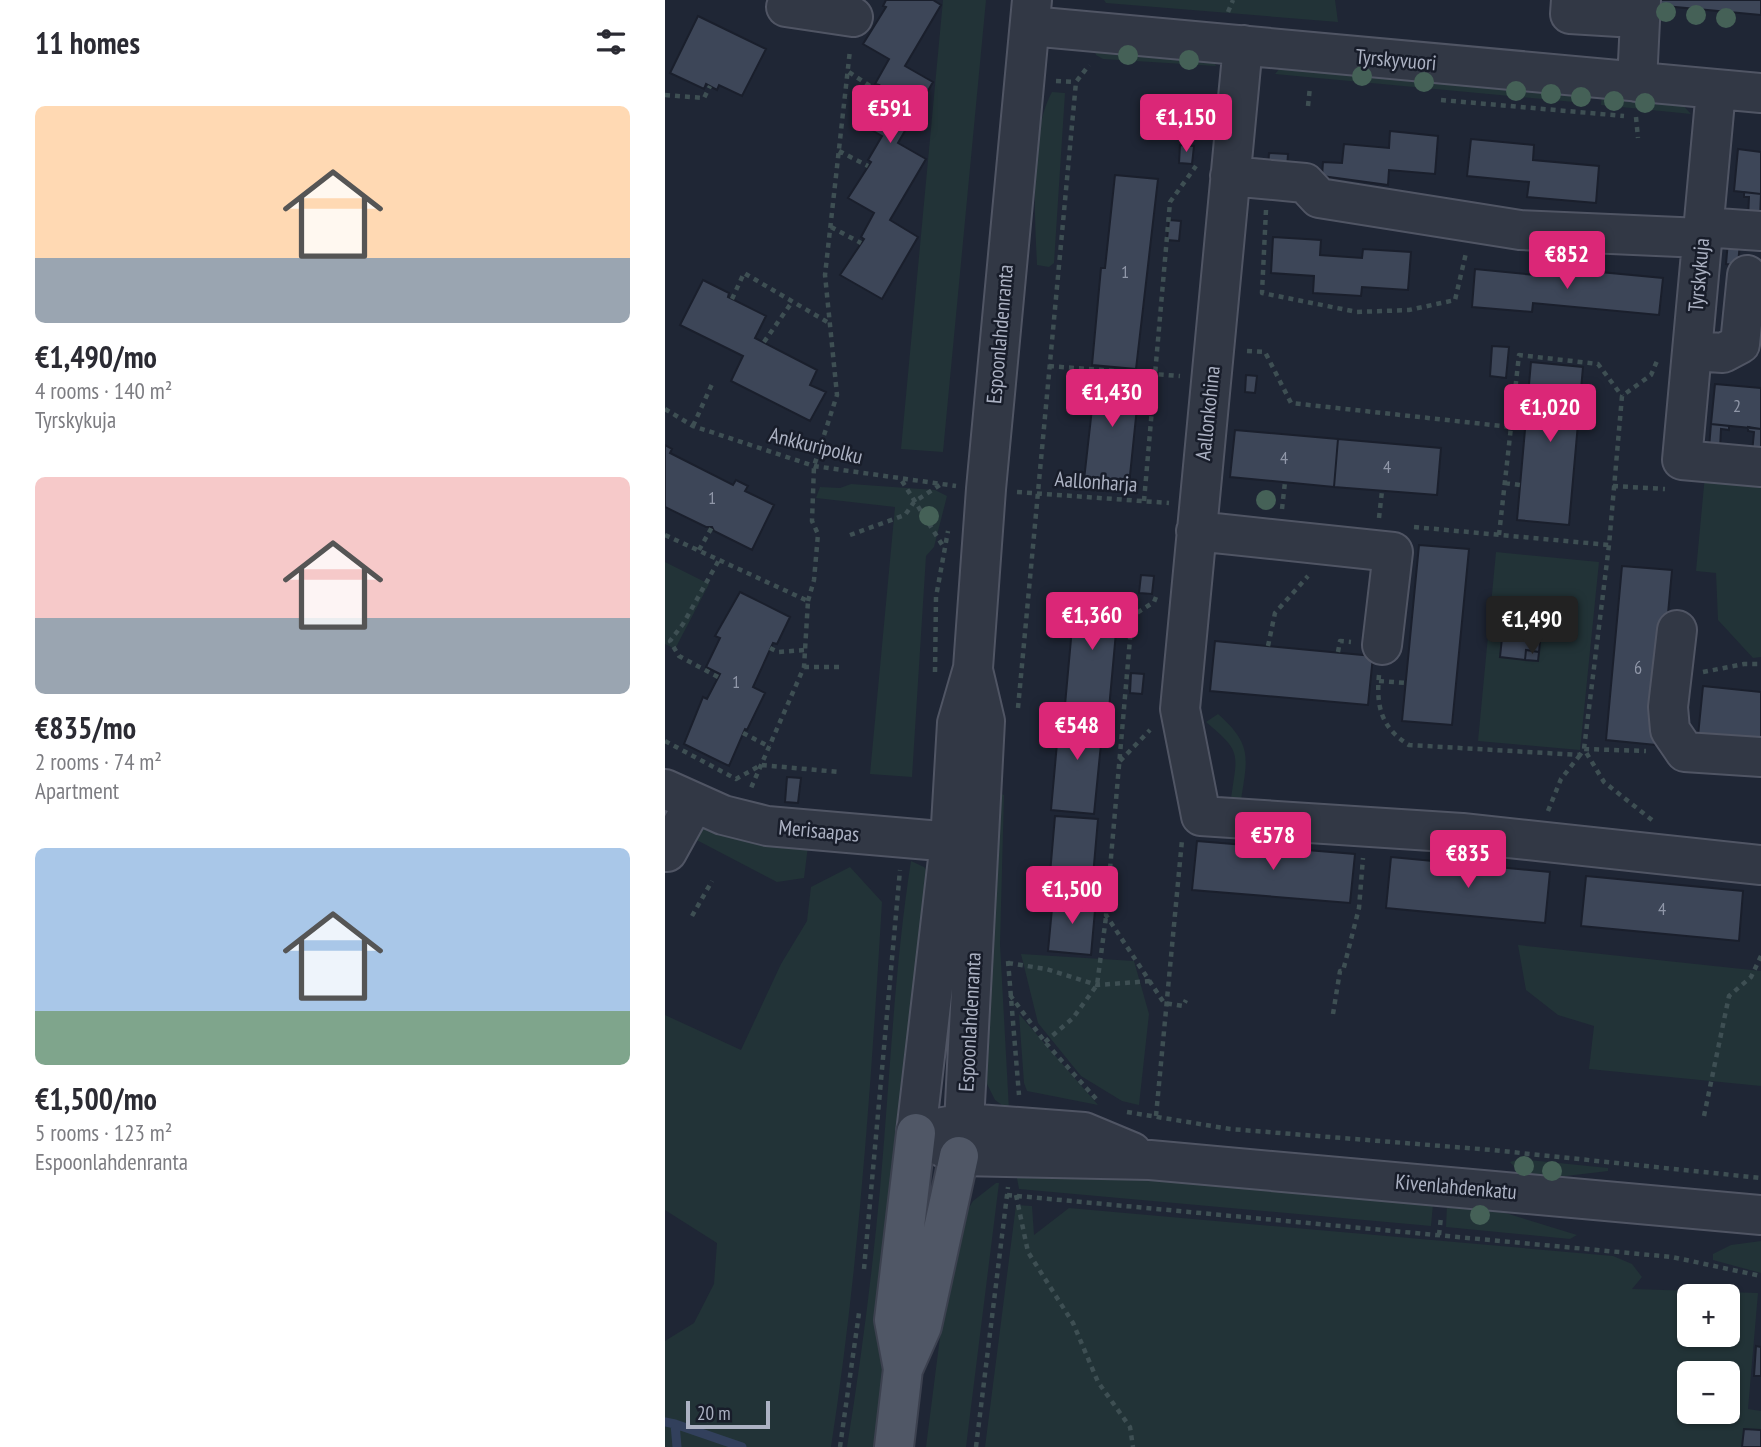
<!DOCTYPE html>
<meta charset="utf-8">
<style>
:root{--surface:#fff;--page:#f7f7f7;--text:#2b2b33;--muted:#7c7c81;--accent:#db2777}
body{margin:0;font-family:"PT Sans Narrow",sans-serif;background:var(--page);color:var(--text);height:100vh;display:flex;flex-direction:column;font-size:26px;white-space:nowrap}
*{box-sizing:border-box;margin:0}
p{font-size:23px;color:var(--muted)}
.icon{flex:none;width:38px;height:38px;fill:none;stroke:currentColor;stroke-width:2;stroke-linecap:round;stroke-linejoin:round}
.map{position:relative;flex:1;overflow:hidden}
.details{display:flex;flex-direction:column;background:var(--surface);width:665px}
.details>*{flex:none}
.buttons{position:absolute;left:1012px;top:1284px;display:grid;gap:14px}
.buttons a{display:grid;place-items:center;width:63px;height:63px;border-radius:10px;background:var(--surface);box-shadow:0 2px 5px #0004;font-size:35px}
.scale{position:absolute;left:21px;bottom:18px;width:84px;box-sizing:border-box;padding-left:7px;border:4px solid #acb2c3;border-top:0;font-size:19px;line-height:24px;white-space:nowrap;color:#acb2c3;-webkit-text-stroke:5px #181d2a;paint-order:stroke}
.price{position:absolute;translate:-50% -60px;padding:0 16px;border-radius:7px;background:var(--accent);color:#fff;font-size:23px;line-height:46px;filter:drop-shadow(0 2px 4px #0008)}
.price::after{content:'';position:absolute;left:50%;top:42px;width:21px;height:16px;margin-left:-10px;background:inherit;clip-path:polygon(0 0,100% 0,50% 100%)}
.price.active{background:#222;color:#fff}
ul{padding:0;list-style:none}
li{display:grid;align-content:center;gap:14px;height:371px;padding:0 35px}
li span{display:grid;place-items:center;height:217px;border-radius:10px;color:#555}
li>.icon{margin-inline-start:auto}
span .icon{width:126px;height:126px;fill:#fffc;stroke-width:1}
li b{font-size:30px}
h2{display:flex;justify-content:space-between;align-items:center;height:84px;padding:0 35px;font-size:30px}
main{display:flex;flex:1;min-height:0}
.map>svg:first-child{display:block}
.green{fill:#223337;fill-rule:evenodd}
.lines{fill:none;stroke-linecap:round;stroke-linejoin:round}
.stream{stroke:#32405c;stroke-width:9}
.building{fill:#3d4658;stroke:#1a1f2c;stroke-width:2}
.minor-casing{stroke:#505564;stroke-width:42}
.major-casing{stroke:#3c414f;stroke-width:42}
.path{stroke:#3e4f53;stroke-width:4.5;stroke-dasharray:5 5;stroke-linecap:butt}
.minor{stroke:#323845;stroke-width:38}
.major{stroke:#505766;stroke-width:38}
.tree{fill:#456157}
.labels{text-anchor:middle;stroke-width:5;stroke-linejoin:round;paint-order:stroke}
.number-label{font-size:18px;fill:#9097a8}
.street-label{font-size:21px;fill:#acb2c3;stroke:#181d2a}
</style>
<main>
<section class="details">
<h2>11 homes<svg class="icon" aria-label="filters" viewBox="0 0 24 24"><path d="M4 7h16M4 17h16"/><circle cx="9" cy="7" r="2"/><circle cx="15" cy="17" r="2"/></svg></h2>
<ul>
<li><span style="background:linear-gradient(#ffd9b3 70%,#9aa5b1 0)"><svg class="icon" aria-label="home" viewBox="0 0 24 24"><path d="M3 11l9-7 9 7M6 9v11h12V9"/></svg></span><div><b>€1,490/mo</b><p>4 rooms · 140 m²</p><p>Tyrskykuja</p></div></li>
<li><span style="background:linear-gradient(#f6c9c9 65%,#9aa5b1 0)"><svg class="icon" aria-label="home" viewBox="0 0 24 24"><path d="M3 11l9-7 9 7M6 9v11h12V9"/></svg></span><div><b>€835/mo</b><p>2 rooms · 74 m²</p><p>Apartment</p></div></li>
<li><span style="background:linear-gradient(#a9c7e8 75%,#7fa58c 0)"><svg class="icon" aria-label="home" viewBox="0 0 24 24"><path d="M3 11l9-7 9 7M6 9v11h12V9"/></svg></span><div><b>€1,500/mo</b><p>5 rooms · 123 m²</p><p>Espoonlahdenranta</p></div></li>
</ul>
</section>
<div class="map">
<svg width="1096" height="1447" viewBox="0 0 1096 1447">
<rect width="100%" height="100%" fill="#1f2635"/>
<path class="green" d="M 278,0 L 321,0 L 278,452 L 236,449 Z
M 439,0 L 670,0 L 673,22 L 441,3 Z
M 447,47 L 549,62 L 551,66 L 438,59 L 431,55 L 430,52 Z
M 615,68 L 923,95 L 919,103 L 610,74 Z
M 937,91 L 1014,101 L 1026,114 L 936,105 Z
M 387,92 L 400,93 L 389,263 L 384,267 L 372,265 C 370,218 364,133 387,92 Z
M 1040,475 L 1096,480 L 1096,657 L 1088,658 L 1053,620 L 1051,573 L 1031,571 Z
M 186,484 L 270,490 L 282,496 L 269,547 L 261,556 L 247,777 L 205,774 L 230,507 L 151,498 L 155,487 L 175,488 Z
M 831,552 L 934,562 L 915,750 L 813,741 Z
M 0,562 L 44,584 L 10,649 L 0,644 Z
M 553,714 C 592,748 580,763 575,809 L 566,799 C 572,753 578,753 541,722 Z
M 332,792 L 339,795 L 335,944 L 344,1110 L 330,1100 L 320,1080 Z
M 33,819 L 143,846 L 139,878 L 112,882 L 24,836 Z
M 246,861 L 259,867 L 265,875 L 211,1447 L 182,1447 C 196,1361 207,1275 215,1189 C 225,1079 229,970 246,861 Z
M 185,867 L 217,902 C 206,1084 194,1266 166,1447 L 0,1447 L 0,1341 L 29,1323 L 49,1284 L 52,1243 L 0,1210 L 0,1015 L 76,1050 L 116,964 L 142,921 L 146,887 Z
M 853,945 L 1096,971 L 1096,1086 L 924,1069 L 929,1026 L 893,1015 L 861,990 Z
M 356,954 L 469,961 L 484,1014 L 474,1105 L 457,1101 L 416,1076 L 373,1023 Z
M 354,1014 L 433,1105 L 362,1091 L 359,1083 Z
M 854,1159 L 943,1168 L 943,1171 L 892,1177 L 857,1176 L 845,1162 Z
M 365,1172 L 549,1177 L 768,1204 L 766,1226 L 354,1189 L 352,1178 Z
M 331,1183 L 334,1183 L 301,1447 L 261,1447 L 288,1235 L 308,1201 Z
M 351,1205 L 367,1206 L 369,1235 L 404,1208 L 948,1256 L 967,1264 L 977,1277 L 967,1289 L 1093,1293 L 1083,1409 L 1096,1411 L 1096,1430 L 1079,1429 L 1077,1447 L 320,1447 ZM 1024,1297 L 1062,1297 L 1062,1335 L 1024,1335 ZM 1024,1374 L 1062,1374 L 1062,1412 L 1024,1412 Z
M 782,1205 L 837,1212 L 912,1235 L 905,1239 L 781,1227 Z
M 1096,1241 L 1096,1273 L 1048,1260 L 1048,1254 L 1066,1245 Z"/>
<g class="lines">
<path class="stream" d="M 0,1422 L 10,1424 L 12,1447
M 10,1424 L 77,1447"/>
</g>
<path class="building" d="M 221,0 L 268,0 L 276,5 L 240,66 L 268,82 L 233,143 L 261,159 L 225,220 L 253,237 L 217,299 L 175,275 L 199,239 L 196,237 L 209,213 L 183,198 L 206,162 L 203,160 L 217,136 L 191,121 L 214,85 L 210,84 L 224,59 L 198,44 L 221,7 L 218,6 Z
M 990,0 L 1096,0 L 1096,15 L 989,5 Z
M 33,16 L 101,49 L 77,96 L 54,85 L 52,90 L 41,84 L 39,89 L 5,73 Z
M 725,131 L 773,136 L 770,174 L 724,170 L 723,185 L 657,176 L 658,162 L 677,163 L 679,144 L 724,148 Z
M 806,139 L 869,145 L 868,160 L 934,166 L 931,203 L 862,197 L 864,182 L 802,176 Z
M 515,145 L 529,146 L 527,164 L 514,163 Z
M 1073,149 L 1096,152 L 1096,194 L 1069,191 Z
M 604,153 L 623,154 L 622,168 L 603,170 Z
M 450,175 L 493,179 L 471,369 L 427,365 L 436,268 L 440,268 Z
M 1079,192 L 1096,194 L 1095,219 L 1083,218 L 1084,197 L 1079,197 Z
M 504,220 L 516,221 L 514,241 L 502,240 Z
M 608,237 L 656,240 L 655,255 L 697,258 L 698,249 L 746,252 L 743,290 L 697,287 L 696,296 L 648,293 L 649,276 L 606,273 Z
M 1063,241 L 1075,242 L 1073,265 L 1061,264 Z
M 871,266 L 998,278 L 994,315 L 868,303 L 867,312 L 807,307 L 810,269 L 870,275 Z
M 38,280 L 64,293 L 63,297 L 101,316 L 90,338 L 152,370 L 145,385 L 161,392 L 145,421 L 66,381 L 78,356 L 15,325 Z
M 827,346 L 844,347 L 841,378 L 825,376 Z
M 866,362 L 918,367 L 904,525 L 852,520 Z
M 431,373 L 475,378 L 464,485 L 419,480 Z
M 581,375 L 592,376 L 590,393 L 580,392 Z
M 1050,384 L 1096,388 L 1096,429 L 1046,424 Z
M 1046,424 L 1064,426 L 1064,430 L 1056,429 L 1055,449 L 1044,448 Z
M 1083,427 L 1096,429 L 1096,453 L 1087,453 L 1089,432 L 1083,431 Z
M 570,430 L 673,439 L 669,487 L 565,477 Z
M 673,439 L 776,448 L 772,495 L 669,487 Z
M 0,445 L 7,449 L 5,453 L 68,485 L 71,480 L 83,486 L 80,491 L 109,505 L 87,550 L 49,531 L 47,527 L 41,527 L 0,507 Z
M 754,545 L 804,549 L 787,725 L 737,721 Z
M 957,566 L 1007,570 L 991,745 L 941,740 Z
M 476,575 L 489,576 L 487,594 L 474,593 Z
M 75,592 L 125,617 L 112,644 L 108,643 L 88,687 L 100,693 L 82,730 L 80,729 L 64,766 L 19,744 L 38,697 L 42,699 L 55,674 L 41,667 L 55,638 L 50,636 Z
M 410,595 L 454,599 L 444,709 L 400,705 Z
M 837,638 L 875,642 L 874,652 L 861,650 L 860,660 L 835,657 Z
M 550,641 L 708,656 L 703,705 L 545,691 Z
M 861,650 L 874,652 L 873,661 L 860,660 Z
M 466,673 L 479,674 L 477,694 L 465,693 Z
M 1038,686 L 1096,692 L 1096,742 L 1033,736 Z
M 395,710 L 439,714 L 429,814 L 386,810 Z
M 122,777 L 136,778 L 133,803 L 120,802 Z
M 390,816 L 433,819 L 426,899 L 383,897 Z
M 532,841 L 690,854 L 685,903 L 527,890 Z
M 726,857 L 885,872 L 880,923 L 721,908 Z
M 921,876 L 1078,891 L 1074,941 L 916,926 Z
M 388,898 L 431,899 L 426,955 L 383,951 Z
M 1091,1346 L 1096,1347 L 1096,1376 L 1089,1376 Z
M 1079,1429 L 1096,1430 L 1096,1447 L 1077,1447 Z"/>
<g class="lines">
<g class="minor-casing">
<path id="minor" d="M 124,0 L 121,7 L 188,17
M 906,0 L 905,14 L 954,17
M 365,26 L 1096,93
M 578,45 L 515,709 L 536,816 L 797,833 L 1096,865
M 972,82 L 976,0
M 1051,90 L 1017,460 L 1096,467
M 565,176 L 640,183 L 654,198 L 855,230 L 1037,238
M 1038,227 L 1096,231
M 1027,351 L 1058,353 L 1075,344 L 1082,275
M 531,531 L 728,552 L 717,645
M 1012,630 L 1003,707 L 1005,730 L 1020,752 L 1096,757
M 0,789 L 58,815 L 102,826 L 310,844
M 2,852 L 29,803
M 273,1128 L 299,1123 L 419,1132 L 467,1152
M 251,1133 L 285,842 L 292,723 L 308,668 L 321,489 L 367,0
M 251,1133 L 294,1156 L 485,1160 L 1096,1215
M 294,1156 L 299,1123 L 320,721 L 308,670"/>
</g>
<g class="major-casing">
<path id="major" d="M 238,1369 L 257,1326 L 294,1156
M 229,1447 L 238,1369 L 229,1320 L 251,1133"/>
</g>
<path class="path" d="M 563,12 L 568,0
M 184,72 L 211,90
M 391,81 L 411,82
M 0,95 L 39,98 L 45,86
M 776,100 L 959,116
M 643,106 L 645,87
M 971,117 L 973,138
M 174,151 L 203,166
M 601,210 L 597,293 L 692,312 L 744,310 L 790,300 L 801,253
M 166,227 L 196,243
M 67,299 L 79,273 L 164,323
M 99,342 L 127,302
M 582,351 L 600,352 L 626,403 L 846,427
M 384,366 L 515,376
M 849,405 L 862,406
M 0,409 L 28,426 L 149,466 L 291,486
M 28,426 L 47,384
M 237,481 L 278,546
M 840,483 L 855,485
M 948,486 L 1000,489
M 352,492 L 504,503
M 479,501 L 505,202 L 531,166
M 617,509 L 620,482
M 714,518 L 717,491
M 749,527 L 944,545
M 0,535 L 143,601 L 139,667 L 86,788
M 185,535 L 240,515 L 249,502 L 275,485
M 834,535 L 854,355 L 933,364 L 957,396
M 34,550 L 47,527
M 491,597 L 489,602 L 467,616 L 441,915 L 499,1003 L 518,1006 L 521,1000
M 143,601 L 149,580 L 153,534 L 147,521 L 149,466 L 172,395 L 160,275 L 185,50
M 603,646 L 610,613 L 643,576
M 105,648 L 113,652 L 140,650
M 673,652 L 675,641 L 686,642
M 139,667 L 179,667
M 270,672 L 271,597 L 283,531
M 1038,672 L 1079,664 L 1096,664
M 714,675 C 711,706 716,728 744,745 L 915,755 L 919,749 L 981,751
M 53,677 L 14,656 L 5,641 L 18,624 L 54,560
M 714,681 L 741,683
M 353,708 L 411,82 L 424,65
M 78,733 L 105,747
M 0,741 L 71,779 L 96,765 L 174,772
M 455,761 L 485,730
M 883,811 L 896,779 L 915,755
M 987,820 L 939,782 L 919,749 L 944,545 L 957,396 L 986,375 L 992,361
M 27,916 L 47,881
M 343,961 L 354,1095
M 343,963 L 381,969 L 432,985 L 485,981
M 345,995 L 380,1042 L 433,1101
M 668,1014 L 675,971 L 678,971 L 694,908 L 698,858
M 380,1042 L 408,1018 L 432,985 L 441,917
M 462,1112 L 565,1129 L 827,1150 L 1096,1178
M 491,1116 L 517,840
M 1039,1116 L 1064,996 L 1086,977 L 1096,956
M 342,1195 L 1007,1257 L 1096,1276
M 351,1195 L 363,1252 L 408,1323 L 433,1382 L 465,1427 L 468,1447
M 774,1235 L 776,1217
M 199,1269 L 235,870
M 175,1447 L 194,1313
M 311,1447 L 343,1187"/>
<use href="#minor" class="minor"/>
<use href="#major" class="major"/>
</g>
<g class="tree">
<circle cx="1001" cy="12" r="10"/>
<circle cx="1031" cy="15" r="10"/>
<circle cx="1061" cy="18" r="10"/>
<circle cx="463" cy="55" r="10"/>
<circle cx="524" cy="60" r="10"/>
<circle cx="697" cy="76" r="10"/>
<circle cx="759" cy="82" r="10"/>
<circle cx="851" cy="91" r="10"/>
<circle cx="886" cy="94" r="10"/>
<circle cx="916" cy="97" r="10"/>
<circle cx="949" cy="101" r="10"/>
<circle cx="980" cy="103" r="10"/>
<circle cx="601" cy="500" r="10"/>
<circle cx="264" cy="516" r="10"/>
<circle cx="859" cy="1166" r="10"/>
<circle cx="887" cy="1171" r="10"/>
<circle cx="815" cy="1215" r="10"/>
</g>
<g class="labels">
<g class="number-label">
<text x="460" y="278">1</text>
<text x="1072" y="412">2</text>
<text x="619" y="464">4</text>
<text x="722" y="473">4</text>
<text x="47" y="504">1</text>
<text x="973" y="674">6</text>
<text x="71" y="688">1</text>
<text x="997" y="915">4</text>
</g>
<g class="street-label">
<text transform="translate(731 60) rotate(5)" y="7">Tyrskyvuori</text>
<text transform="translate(1034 275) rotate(-85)" y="7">Tyrskykuja</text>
<text transform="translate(335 334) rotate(-85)" y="7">Espoonlahdenranta</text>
<text transform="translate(543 413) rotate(-84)" y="7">Aallonkohina</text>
<text transform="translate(151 446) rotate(14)" y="7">Ankkuripolku</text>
<text transform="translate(431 482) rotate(4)" y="7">Aallonharja</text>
<text transform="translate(154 831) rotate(5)" y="7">Merisaapas</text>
<text transform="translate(305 1022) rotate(-87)" y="7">Espoonlahdenranta</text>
<text transform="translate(791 1187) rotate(5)" y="7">Kivenlahdenkatu</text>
</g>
</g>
</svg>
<div class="buttons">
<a>+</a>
<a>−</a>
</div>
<div class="scale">20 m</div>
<b class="price" style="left:225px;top:145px">€591</b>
<b class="price" style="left:521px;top:154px">€1,150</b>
<b class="price" style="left:902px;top:291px">€852</b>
<b class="price" style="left:447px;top:429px">€1,430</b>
<b class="price" style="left:885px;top:444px">€1,020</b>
<b class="price" style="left:427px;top:652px">€1,360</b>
<b class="price active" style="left:867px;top:656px">€1,490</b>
<b class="price" style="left:412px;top:762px">€548</b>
<b class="price" style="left:608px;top:872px">€578</b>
<b class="price" style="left:803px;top:890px">€835</b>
<b class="price" style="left:407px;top:926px">€1,500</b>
</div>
</main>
